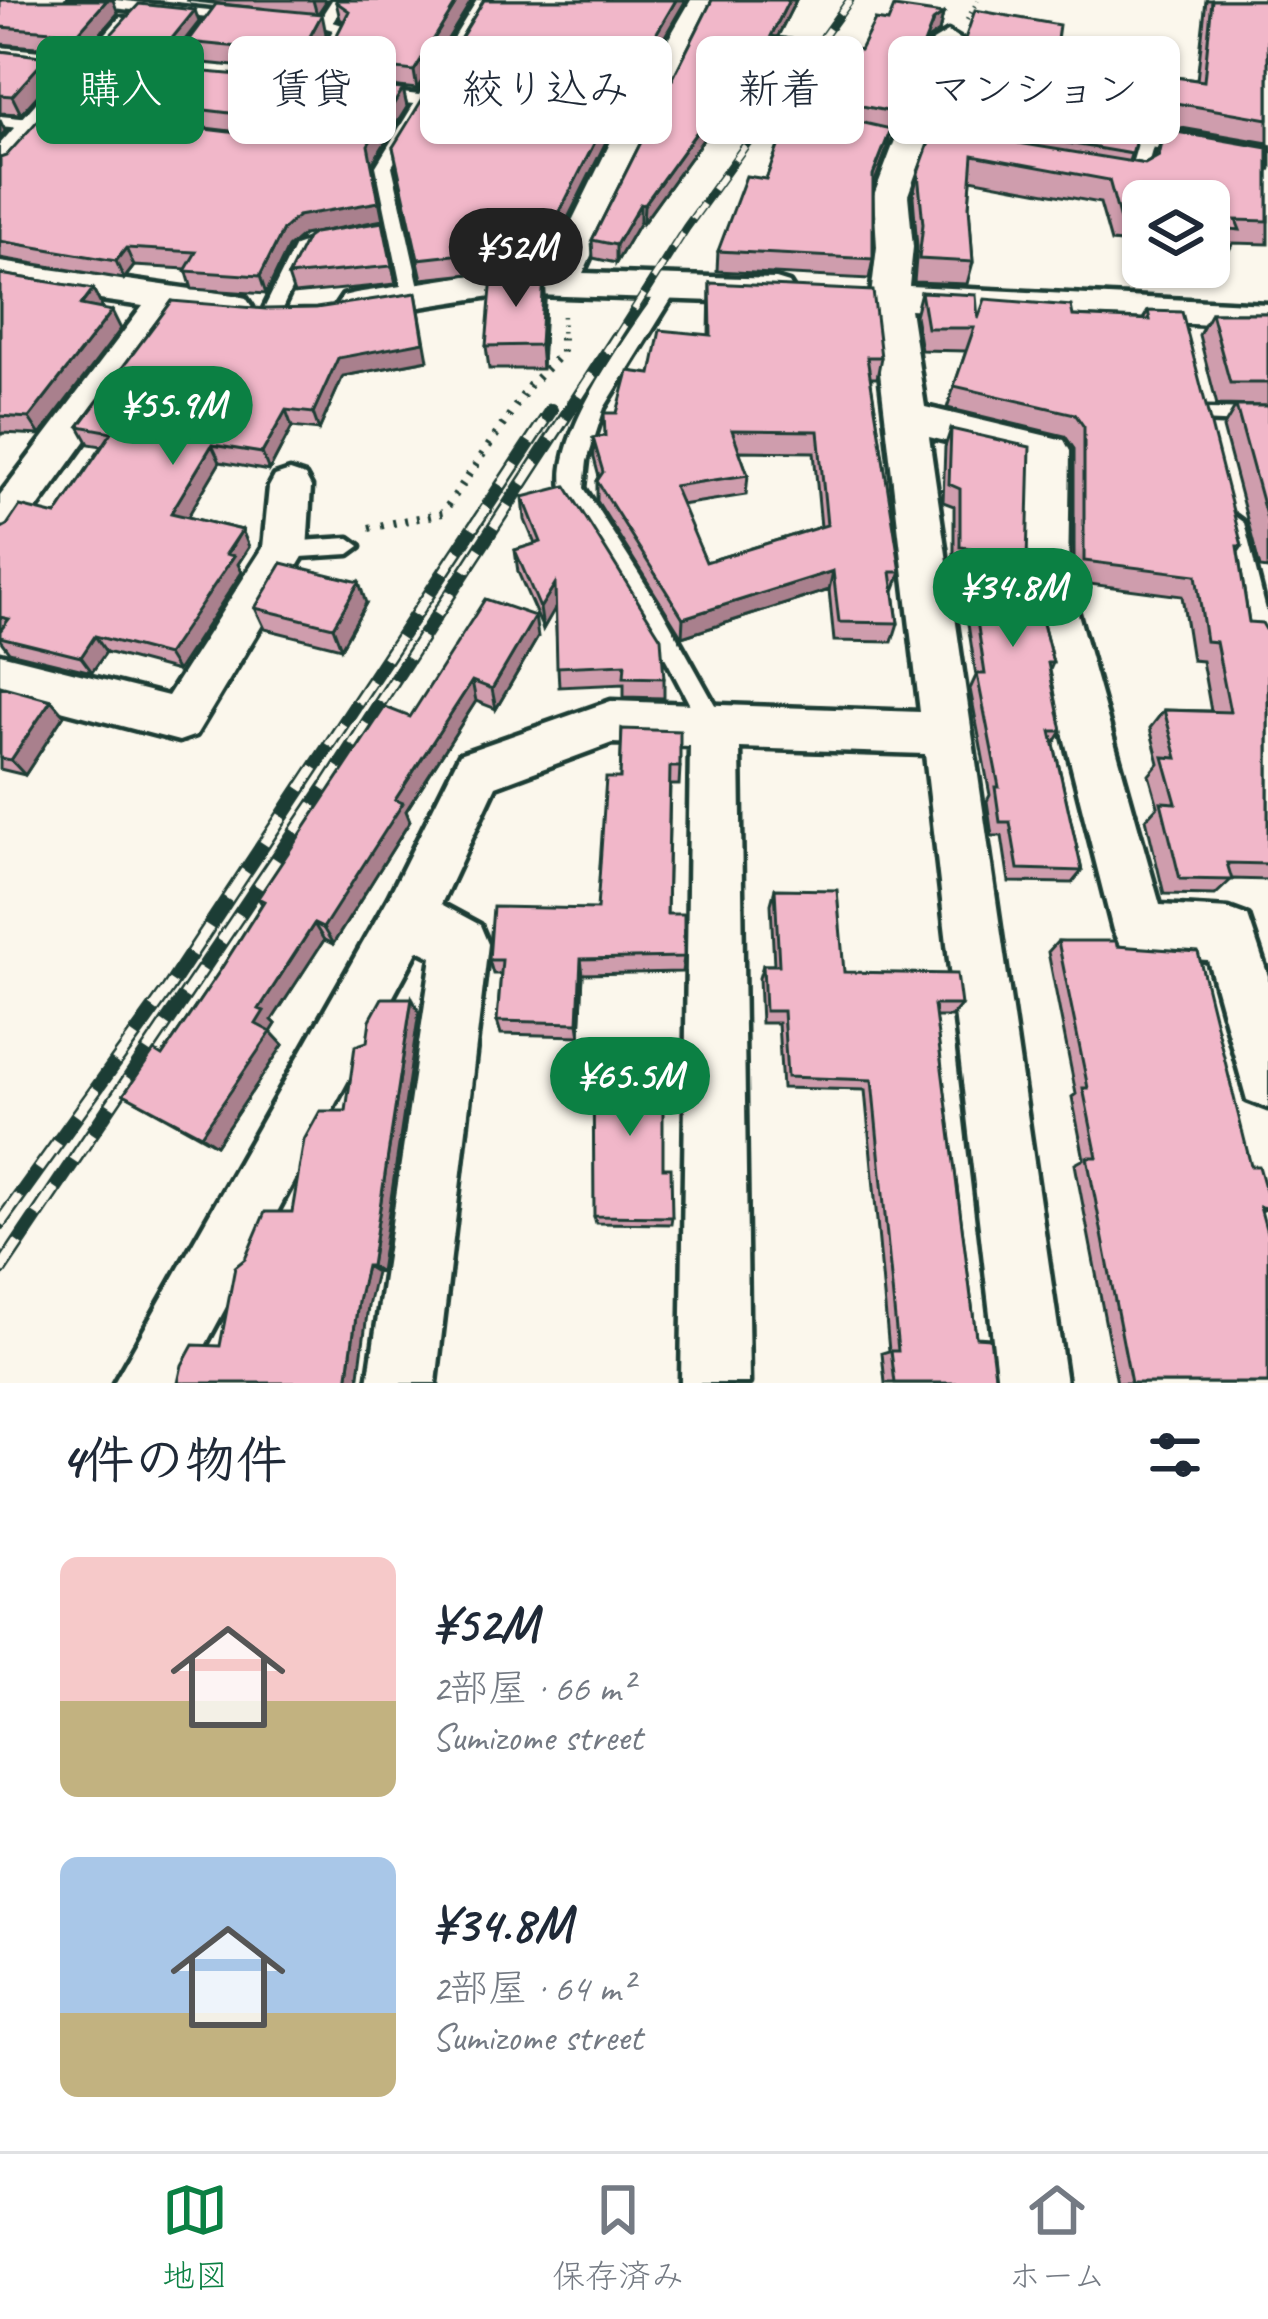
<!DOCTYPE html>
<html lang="ja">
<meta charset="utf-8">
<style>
:root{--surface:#fff;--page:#f6f6f7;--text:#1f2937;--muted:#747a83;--line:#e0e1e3;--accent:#0b8043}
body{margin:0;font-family:Caveat,"Klee One",sans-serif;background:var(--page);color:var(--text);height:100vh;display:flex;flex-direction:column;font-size:45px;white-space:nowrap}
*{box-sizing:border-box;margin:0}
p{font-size:39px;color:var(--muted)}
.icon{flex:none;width:66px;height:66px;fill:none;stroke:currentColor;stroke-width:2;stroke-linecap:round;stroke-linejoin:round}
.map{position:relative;height:1383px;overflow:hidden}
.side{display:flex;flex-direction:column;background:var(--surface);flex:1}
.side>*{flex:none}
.top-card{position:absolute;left:36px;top:36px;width:1197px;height:108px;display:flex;gap:24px}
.buttons{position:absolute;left:1122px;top:180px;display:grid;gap:24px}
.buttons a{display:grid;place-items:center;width:108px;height:108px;border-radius:18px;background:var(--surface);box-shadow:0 3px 9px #0004;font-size:60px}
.price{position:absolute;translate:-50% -102px;padding:0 27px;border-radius:42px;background:var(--accent);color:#fff;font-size:39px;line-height:78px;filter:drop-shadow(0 3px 6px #0008)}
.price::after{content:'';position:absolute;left:50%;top:72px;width:36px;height:27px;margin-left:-18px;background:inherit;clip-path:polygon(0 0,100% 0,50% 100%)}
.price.active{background:#222;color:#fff}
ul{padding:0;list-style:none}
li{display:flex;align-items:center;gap:36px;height:300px;padding:0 60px}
li span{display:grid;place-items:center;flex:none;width:336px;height:240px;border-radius:18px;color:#555}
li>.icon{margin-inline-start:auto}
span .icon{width:144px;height:144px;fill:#fffc;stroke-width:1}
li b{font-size:51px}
h2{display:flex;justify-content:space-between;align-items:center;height:144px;padding:0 60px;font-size:51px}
.pill{padding:0 42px;border-radius:18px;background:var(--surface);box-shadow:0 3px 9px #0004;font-size:42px;line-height:108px}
.pill.active{background:var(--accent);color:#fff}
.menu{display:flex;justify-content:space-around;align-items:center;height:168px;border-top:3px solid var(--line);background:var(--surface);font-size:33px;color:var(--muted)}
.menu a{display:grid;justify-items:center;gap:6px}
.menu .active{color:var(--accent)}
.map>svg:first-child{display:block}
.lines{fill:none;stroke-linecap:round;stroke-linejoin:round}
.service-casing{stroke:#1f3d34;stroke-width:9}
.minor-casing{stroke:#1f3d34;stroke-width:9}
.path-far1{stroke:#1f3d34;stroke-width:4.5;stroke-dasharray:1.5 6;stroke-linecap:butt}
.path{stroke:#1f3d34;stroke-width:8;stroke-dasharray:3 9;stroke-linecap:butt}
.service{fill:#fbf7ec;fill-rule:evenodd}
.minor{fill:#fbf7ec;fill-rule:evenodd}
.rail-far2-casing{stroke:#1f3d34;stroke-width:9}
.rail-far1-casing{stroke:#1f3d34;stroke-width:14}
.rail-casing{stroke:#1f3d34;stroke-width:15}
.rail-far2{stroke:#fbf7ec;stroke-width:6;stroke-dasharray:18;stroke-linecap:butt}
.rail-far1{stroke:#fbf7ec;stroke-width:9;stroke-dasharray:26;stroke-linecap:butt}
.rail{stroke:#fbf7ec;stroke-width:10;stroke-dasharray:33;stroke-linecap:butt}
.wall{fill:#cf9dad;stroke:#1f3d34;stroke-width:3;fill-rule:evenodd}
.shaded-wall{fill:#a9808d;stroke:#1f3d34;stroke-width:3}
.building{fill:#f1b7c9;stroke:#1f3d34;stroke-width:3;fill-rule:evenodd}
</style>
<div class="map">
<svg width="1268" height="1383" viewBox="0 0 1268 1383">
<rect width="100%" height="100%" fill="#fbf7ec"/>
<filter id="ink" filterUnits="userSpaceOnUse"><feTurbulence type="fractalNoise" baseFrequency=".00833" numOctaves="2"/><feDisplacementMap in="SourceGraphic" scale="24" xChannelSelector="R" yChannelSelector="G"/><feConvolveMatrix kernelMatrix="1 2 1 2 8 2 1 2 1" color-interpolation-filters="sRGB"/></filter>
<g filter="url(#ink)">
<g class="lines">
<g class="service-casing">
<path id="service" d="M 68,0 L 116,0 L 237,13 L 244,17 L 237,21 L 75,4 Z
M 332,0 L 346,0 L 333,22 L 349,27 L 321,84 L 341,87 L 343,90 L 335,95 L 303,87 L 333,30 L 316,25 Z
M 477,0 L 491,0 L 434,96 L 462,103 L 454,108 L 429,105 L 392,166 L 421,296 L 412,302 L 403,296 L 376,166 L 414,104 L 376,100 L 368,95 L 376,90 L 419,95 Z
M 120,17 L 132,20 L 91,68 L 81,68 L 81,62 Z
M 202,24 L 214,27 L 177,77 L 167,77 L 164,74 Z
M 0,116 L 51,121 L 59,126 L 51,131 L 0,126 Z
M 1147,135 L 1155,140 L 1143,181 L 1112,178 L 1112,170 L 1130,171 L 1139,140 Z
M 330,234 L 336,235 L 336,243 L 308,254 L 279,315 L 265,315 L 263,311 L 295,246 Z
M 670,281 L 679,287 L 604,408 L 587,461 L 584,488 L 662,610 L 724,721 L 727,728 L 724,735 L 715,738 L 706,735 C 686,698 667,659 645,621 C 631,598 565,506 563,488 C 554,430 632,329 663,283 Z
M 1206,409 L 1268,410 L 1268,424 L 1199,421 L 1199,411 Z
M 1233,515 L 1244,523 L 1268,618 L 1268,654 L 1255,651 L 1251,644 L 1222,523 Z
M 349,538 L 360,546 L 349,554 L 285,558 L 274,550 L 285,542 Z"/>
</g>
<g class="minor-casing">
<path id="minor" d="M 691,0 L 719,0 L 652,123 L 583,273 L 776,279 L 789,283 L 794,291 L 789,299 L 776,303 L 504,294 L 356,317 L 343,314 L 337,305 L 343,296 L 356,293 L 504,270 L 547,272 L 620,123 Z
M 948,32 L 963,41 L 945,91 L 1268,148 L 1268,168 L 939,109 L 908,195 L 913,247 L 909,286 L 1268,304 L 1268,328 L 910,309 L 925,407 L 1064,440 L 1070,451 L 1068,578 L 1160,905 L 1229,909 L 1248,916 L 1268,976 L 1268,1108 L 1247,1100 L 1208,960 L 1140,956 L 1121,948 L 1113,930 L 1024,578 L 1028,461 L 929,437 L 1066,1383 L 998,1383 L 925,754 L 740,748 L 749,1383 L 681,1383 L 690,746 L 612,743 L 496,786 L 441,904 L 480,925 L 488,944 L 436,1383 L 368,1383 L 432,957 L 418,950 L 185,1383 L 114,1383 L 389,897 L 460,754 L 611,701 L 920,712 L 871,296 L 877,247 L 874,195 L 933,41 Z
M 0,47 L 151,62 L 166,71 L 151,80 L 94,75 L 12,171 L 0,174 L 0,144 L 64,71 L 0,65 Z
M 0,262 L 233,295 L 246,298 L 252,307 L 246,316 L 233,319 L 179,311 L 15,539 L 0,543 L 0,495 L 143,306 L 0,286 Z
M 290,471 L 305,476 L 311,487 L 307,550 L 196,735 L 179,741 L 0,694 L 0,654 L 168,696 L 263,548 L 269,487 L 275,476 Z"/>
</g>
<path class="path-far1" d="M 967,20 L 978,0
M 562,340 L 563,314"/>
<path class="path" d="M 369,528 L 443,513 L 530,385 L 562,353 L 562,337"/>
<use href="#service" class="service"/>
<use href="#minor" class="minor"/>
<g class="rail-far2-casing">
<path id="rail-far2" d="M 615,340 L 686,228 L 850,0"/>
</g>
<g class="rail-far1-casing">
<path id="rail-far1" d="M 300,789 L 551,410
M 324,789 L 617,337"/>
</g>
<g class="rail-casing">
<path id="rail" d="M 0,1223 L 168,989 L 302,786
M 0,1270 L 326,786"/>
</g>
<use href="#rail-far2" class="rail-far2"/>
<use href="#rail-far1" class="rail-far1"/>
<use href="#rail" class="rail"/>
</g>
<path class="wall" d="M 0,0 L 118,13 L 85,51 L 0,44 Z
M 186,0 L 327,0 L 317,14 L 326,34 L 305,73 L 194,62 L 188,42 L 258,8 Z
M 472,0 L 417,89 L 328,79 L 324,61 L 344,22 L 340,19 L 336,2 Z
M 484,0 L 686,0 L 621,112 L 611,111 L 612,130 L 544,266 L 422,279 L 393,147 L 441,91 L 439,74 Z
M 712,0 L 796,0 L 777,37 L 860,50 L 888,22 L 943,14 L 939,32 L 929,39 L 894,131 L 890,131 L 887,149 L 873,185 L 873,259 L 869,279 L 717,271 L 718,251 L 766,179 L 787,122 L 724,111 L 710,138 L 705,137 L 643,223 L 640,222 L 616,263 L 593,258 L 592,240 Z
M 1206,0 L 1268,0 L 1268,143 L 951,88 L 956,65 L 1056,47 L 1100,67 L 1197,80 Z
M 199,22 L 170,59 L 110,53 L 105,41 Z
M 0,51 L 47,57 L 55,76 L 21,114 L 0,113 Z
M 403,89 L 407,107 L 372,164 L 383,220 L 303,235 L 288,248 L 266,294 L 192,289 L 186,269 L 134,266 L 124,279 L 0,258 L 0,158 L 114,124 L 63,118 L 55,100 ZM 137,120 L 239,132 L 132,121 Z
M 938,121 L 1137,136 L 1129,161 L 1145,164 L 1155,158 L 1165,130 L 1268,148 L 1268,244 L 1233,243 L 1228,252 L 1209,251 L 1209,201 L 1143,201 L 1143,245 L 1111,242 L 1100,203 L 971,179 L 969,206 L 973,262 L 967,284 L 914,282 L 917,247 L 913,196 L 918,173 Z
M 383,222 L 396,284 L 294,294 L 288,276 Z
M 0,274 L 93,289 L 102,307 L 101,309 L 121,329 L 40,435 L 3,433 L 0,436 Z
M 544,274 L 545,298 L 542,369 L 489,369 L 486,346 Z
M 710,283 L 881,357 L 877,378 L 870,378 L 901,572 L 894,591 L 898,623 L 892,642 L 834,641 L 829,590 L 682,637 L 597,501 L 597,481 L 599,477 L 594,458 L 593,438 L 604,436 L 651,374 L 709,335 ZM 739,451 L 814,452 L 821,527 L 706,562 L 681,505 L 746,495 L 748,475 Z
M 921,292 L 978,319 L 1073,316 L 1143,319 L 1148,311 L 1242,546 L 1238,552 L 1249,622 L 1268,633 L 1268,880 L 1232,879 L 1215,895 L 1164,894 L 1146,819 L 1158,806 L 1149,775 L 1159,763 L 1150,728 L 1164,710 L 1211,711 L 1202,661 L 1192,660 L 1182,596 L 1074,582 L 1074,449 L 1065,436 L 947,408 L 966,351 L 921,350 L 915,315 Z
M 172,301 L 428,360 L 343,376 L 319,430 L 292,427 L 269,471 L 220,462 L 187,517 L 242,530 L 249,547 L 238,564 L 242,572 L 177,671 L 106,652 L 92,672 L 9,652 L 0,640 L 0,529 L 56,515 L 102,446 L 89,444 L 79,426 Z
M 1211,313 L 1268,313 L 1268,406 L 1217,405 L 1199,335 Z
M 1236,406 L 1268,406 L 1268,569 L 1260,568 L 1223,428 Z
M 951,429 L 1027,561 L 1053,663 L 1050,670 L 1062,731 L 1054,744 L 1082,871 L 1072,883 L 1009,882 L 1002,836 L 992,836 L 987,801 L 990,795 L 970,689 L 976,676 L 966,611 L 961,610 L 964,565 L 954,564 L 954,506 L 943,502 L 945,447 Z
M 523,497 L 664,678 L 664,698 L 624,697 L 624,684 L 559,687 L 555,607 L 543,629 L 518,572 L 515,550 L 535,544 L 525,520 Z
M 366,603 L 341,648 L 265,629 L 255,608 Z
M 538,637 L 496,709 L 476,701 L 406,811 L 410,821 L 333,944 L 324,940 L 272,1020 L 276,1024 L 271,1032 L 283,1045 L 216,1145 L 124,1094 L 162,1056 L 221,969 L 262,904 L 258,898 L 410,717 Z
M 0,686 L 64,715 L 25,775 L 0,769 Z
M 622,729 L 680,767 L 679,785 L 670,785 L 667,914 L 684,957 L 682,972 L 583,974 L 580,1036 L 501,1034 L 497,1021 L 501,974 L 493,974 L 489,960 L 597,909 L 620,778 Z
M 775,889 L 844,972 L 961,1005 L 951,1017 L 935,1017 L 976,1337 L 996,1383 L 885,1383 L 882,1353 L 889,1351 L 865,1090 L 782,1088 L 778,1023 L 761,1023 L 759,978 L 763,965 L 774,965 L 771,904 Z
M 1058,941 L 1117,946 L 1251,1166 L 1268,1198 L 1268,1208 L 1261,1211 L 1268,1383 L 1117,1383 L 1075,1164 L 1084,1159 L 1072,1097 L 1076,1094 L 1048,952 Z
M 663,1168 L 672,1217 L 671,1224 L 596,1223 L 594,1216 Z"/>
<path class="shaded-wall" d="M 107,0 L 113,0 L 118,13 L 85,51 L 78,33 Z
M 313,0 L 327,0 L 317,15 Z
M 458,0 L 472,0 L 417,89 L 414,71 Z
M 676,0 L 686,0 L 621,112 L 621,94 Z
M 789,0 L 796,0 L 769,54 L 771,36 Z
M 195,10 L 199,22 L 170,59 L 165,47 Z
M 322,14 L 326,34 L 305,73 L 301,53 Z
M 943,14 L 939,32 L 929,39 L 894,131 L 897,113 L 933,21 Z
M 47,57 L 55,76 L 21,114 L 12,96 Z
M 403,89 L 407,107 L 372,164 L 383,220 L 303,235 L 288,248 L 266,294 L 260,276 L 283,230 Z
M 726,93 L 724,111 L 710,138 L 711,120 Z
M 803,94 L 801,113 L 790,116 L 793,98 Z
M 130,101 L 137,120 L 117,124 L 109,106 Z
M 611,110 L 612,130 L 544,266 L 543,245 Z
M 706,119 L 705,137 L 643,223 L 644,205 Z
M 0,120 L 5,131 L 0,138 Z
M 891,129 L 887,149 L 870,195 L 873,175 Z
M 640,204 L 640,222 L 616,263 L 616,245 Z
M 126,248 L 134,266 L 124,279 L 116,261 Z
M 544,274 L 545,298 L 542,369 L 540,345 Z
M 93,289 L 102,307 L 90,323 L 81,305 Z
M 416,293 L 428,360 L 343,376 L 319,430 L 313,413 L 338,358 Z
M 112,311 L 121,329 L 40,435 L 29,418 Z
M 286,410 L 292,427 L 269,471 L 262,453 Z
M 212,445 L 220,462 L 180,530 L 171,513 Z
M 242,530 L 249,547 L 238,564 L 242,572 L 177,671 L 167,655 Z
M 833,571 L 829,590 L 682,637 L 683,618 Z
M 359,582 L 366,603 L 341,648 L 333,627 Z
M 555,584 L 557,605 L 543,629 L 540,608 Z
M 535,616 L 538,637 L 496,709 L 492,689 Z
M 95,636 L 106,652 L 92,672 L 81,657 Z
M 472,681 L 476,701 L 406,811 L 410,821 L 333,944 L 323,928 L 395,800 Z
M 51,700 L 64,715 L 25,775 L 11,760 Z
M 314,924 L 324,940 L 272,1020 L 276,1024 L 271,1032 L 283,1045 L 216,1145 L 201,1135 L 256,1024 L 259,1009 Z
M 581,959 L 583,974 L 580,1036 L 578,1023 Z
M 412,998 L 419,1012 L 380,1272 L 371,1266 Z
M 366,1266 L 376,1272 L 368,1306 L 358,1383 L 347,1383 L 358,1301 Z"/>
<path class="building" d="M 0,0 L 107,0 L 78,33 L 0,27 Z
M 337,0 L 458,0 L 414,71 L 324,61 L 349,11 L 336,2 Z
M 484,0 L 676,0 L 621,94 L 439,74 Z
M 712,0 L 789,0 L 771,36 L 860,50 L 875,20 L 888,22 L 894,7 L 943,14 L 933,21 L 897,113 L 803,94 L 793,98 L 792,104 L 726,93 L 711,120 L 706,119 L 644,205 L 640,204 L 616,245 L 592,240 Z
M 1212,0 L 1268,0 L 1268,119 L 956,65 L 975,10 L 1059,25 L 1056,47 L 1101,53 L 1100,67 L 1204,81 Z
M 139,4 L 195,10 L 165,47 L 105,41 Z
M 216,4 L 322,14 L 301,53 L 188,42 Z
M 0,51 L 47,57 L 12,96 L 0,95 Z
M 89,62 L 403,89 L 368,145 L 379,202 L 298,216 L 283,230 L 260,276 L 185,271 L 196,252 L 126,248 L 116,261 L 0,241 L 0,158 L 6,156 L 40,118 L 109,125 L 129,120 L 237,133 L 250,125 L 238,114 L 130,101 L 109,106 L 55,100 Z
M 428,90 L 611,110 L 543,245 L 418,259 L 393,147 Z
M 945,102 L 1137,136 L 1132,154 L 938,121 Z
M 793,107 L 891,129 L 873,175 L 873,259 L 718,251 L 746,176 L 766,179 Z
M 934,129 L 1145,164 L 1159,156 L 1165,130 L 1268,148 L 1268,221 L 1236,220 L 1240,230 L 1209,227 L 1209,201 L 1143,201 L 1143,222 L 1120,220 L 1109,180 L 973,155 L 969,206 L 973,262 L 919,259 L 923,224 L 918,173 Z
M 383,222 L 392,266 L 288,276 L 307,238 L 314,233 Z
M 0,274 L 93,289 L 81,305 L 112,311 L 29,418 L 0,416 Z
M 544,274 L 540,345 L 486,346 L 492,276 Z
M 710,283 L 873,291 L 881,357 L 867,357 L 901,572 L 891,572 L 898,623 L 839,622 L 833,571 L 683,618 L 597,481 L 603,472 L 593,438 L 605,436 L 604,413 L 617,413 L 628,371 L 651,374 L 660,330 L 711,335 ZM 732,430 L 818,431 L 827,525 L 706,562 L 674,486 L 748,475 Z
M 921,292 L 976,295 L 978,319 L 985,299 L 1071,306 L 1073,316 L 1150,320 L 1148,311 L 1182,312 L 1242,546 L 1237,546 L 1249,622 L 1262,623 L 1268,633 L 1268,864 L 1227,863 L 1232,880 L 1180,879 L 1161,802 L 1176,803 L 1163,757 L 1177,758 L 1164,710 L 1230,712 L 1216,642 L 1206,641 L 1196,575 L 1084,561 L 1084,427 L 1075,414 L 954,386 L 974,328 L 927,328 Z
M 416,293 L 424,342 L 338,358 L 313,413 L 286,410 L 262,453 L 212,445 L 171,513 L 242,530 L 226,554 L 234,556 L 167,655 L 95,636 L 81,657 L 0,637 L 0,631 L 9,619 L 0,617 L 0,529 L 7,525 L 20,506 L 56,515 L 112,432 L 79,426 L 172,301 L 266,309 L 316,308 Z
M 1211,313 L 1268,313 L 1268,383 L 1230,383 Z
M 1236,406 L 1268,406 L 1268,523 Z
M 951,429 L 1030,447 L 1027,561 L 1053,663 L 1048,663 L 1062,731 L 1051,731 L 1082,871 L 1018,869 L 1010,822 L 1000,822 L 995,787 L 999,787 L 977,674 L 985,674 L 973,594 L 968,594 L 970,548 L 960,547 L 960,489 L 949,484 Z
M 566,486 L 661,638 L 664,678 L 624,677 L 625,664 L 557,667 L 555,584 L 540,608 L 515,550 L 541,542 L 523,497 Z
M 282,563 L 359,582 L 333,627 L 255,608 Z
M 485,599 L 535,616 L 492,689 L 472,681 L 395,800 L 403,803 L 323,928 L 314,924 L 259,1009 L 264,1011 L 256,1024 L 271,1032 L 201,1135 L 124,1094 L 154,1051 L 162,1056 L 221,969 L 264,901 L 258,898 L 385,707 L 410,717 Z
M 0,686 L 51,700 L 11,760 L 0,758 Z
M 622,729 L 680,731 L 680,767 L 670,767 L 667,914 L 684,914 L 684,957 L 581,959 L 578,1023 L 497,1021 L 502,960 L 489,960 L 493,907 L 597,909 L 606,778 L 620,778 Z
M 775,889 L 837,890 L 844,972 L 957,974 L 961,1005 L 934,1005 L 976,1337 L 990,1338 L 996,1383 L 895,1383 L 891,1351 L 898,1351 L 872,1080 L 787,1077 L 783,1011 L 765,1011 L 763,965 L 779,965 Z
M 1058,941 L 1116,941 L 1117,946 L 1198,952 L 1251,1166 L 1259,1166 L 1268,1198 L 1268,1208 L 1260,1207 L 1268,1236 L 1268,1383 L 1131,1383 L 1087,1157 L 1097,1157 L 1083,1088 L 1088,1088 Z
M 382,998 L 412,998 L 371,1266 L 366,1266 L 358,1301 L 347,1383 L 178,1383 L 182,1365 L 193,1345 L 220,1346 L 235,1267 L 245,1259 L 265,1212 L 292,1212 L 304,1140 L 320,1111 L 346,1111 L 355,1046 L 367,1042 L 370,1020 Z
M 593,1058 L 663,1059 L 663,1168 L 671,1168 L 672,1217 L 594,1216 Z"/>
</g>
</svg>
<div class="buttons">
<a><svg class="icon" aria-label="layers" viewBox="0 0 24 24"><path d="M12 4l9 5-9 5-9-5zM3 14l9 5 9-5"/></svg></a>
</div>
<b class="price active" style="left:516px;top:310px">¥52M</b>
<b class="price" style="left:173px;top:468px">¥55.9M</b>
<b class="price" style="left:1013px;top:650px">¥34.8M</b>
<b class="price" style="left:630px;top:1139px">¥65.5M</b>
<div class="top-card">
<a class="pill active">購入</a>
<a class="pill">賃貸</a>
<a class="pill">絞り込み</a>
<a class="pill">新着</a>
<a class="pill">マンション</a>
</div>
</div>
<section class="side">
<h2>4件の物件<svg class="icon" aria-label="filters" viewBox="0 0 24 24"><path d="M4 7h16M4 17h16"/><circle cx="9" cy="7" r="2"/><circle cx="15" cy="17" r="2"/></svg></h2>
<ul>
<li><span style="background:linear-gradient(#f6c9c9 60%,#c2b280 0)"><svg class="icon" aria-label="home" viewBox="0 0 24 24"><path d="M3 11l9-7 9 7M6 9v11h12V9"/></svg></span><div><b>¥52M</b><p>2部屋 · 66 m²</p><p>Sumizome street</p></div></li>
<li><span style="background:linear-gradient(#a9c7e8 65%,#c2b280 0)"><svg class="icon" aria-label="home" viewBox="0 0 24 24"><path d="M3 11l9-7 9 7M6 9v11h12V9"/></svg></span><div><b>¥34.8M</b><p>2部屋 · 64 m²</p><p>Sumizome street</p></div></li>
</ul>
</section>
<nav class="menu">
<a class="active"><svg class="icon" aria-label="map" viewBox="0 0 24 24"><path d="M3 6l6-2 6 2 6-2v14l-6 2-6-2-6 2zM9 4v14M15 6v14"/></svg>地図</a>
<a><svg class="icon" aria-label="saved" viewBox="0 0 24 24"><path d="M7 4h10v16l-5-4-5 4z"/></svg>保存済み</a>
<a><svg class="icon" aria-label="home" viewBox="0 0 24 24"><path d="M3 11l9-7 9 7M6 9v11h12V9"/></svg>ホーム</a>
</nav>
